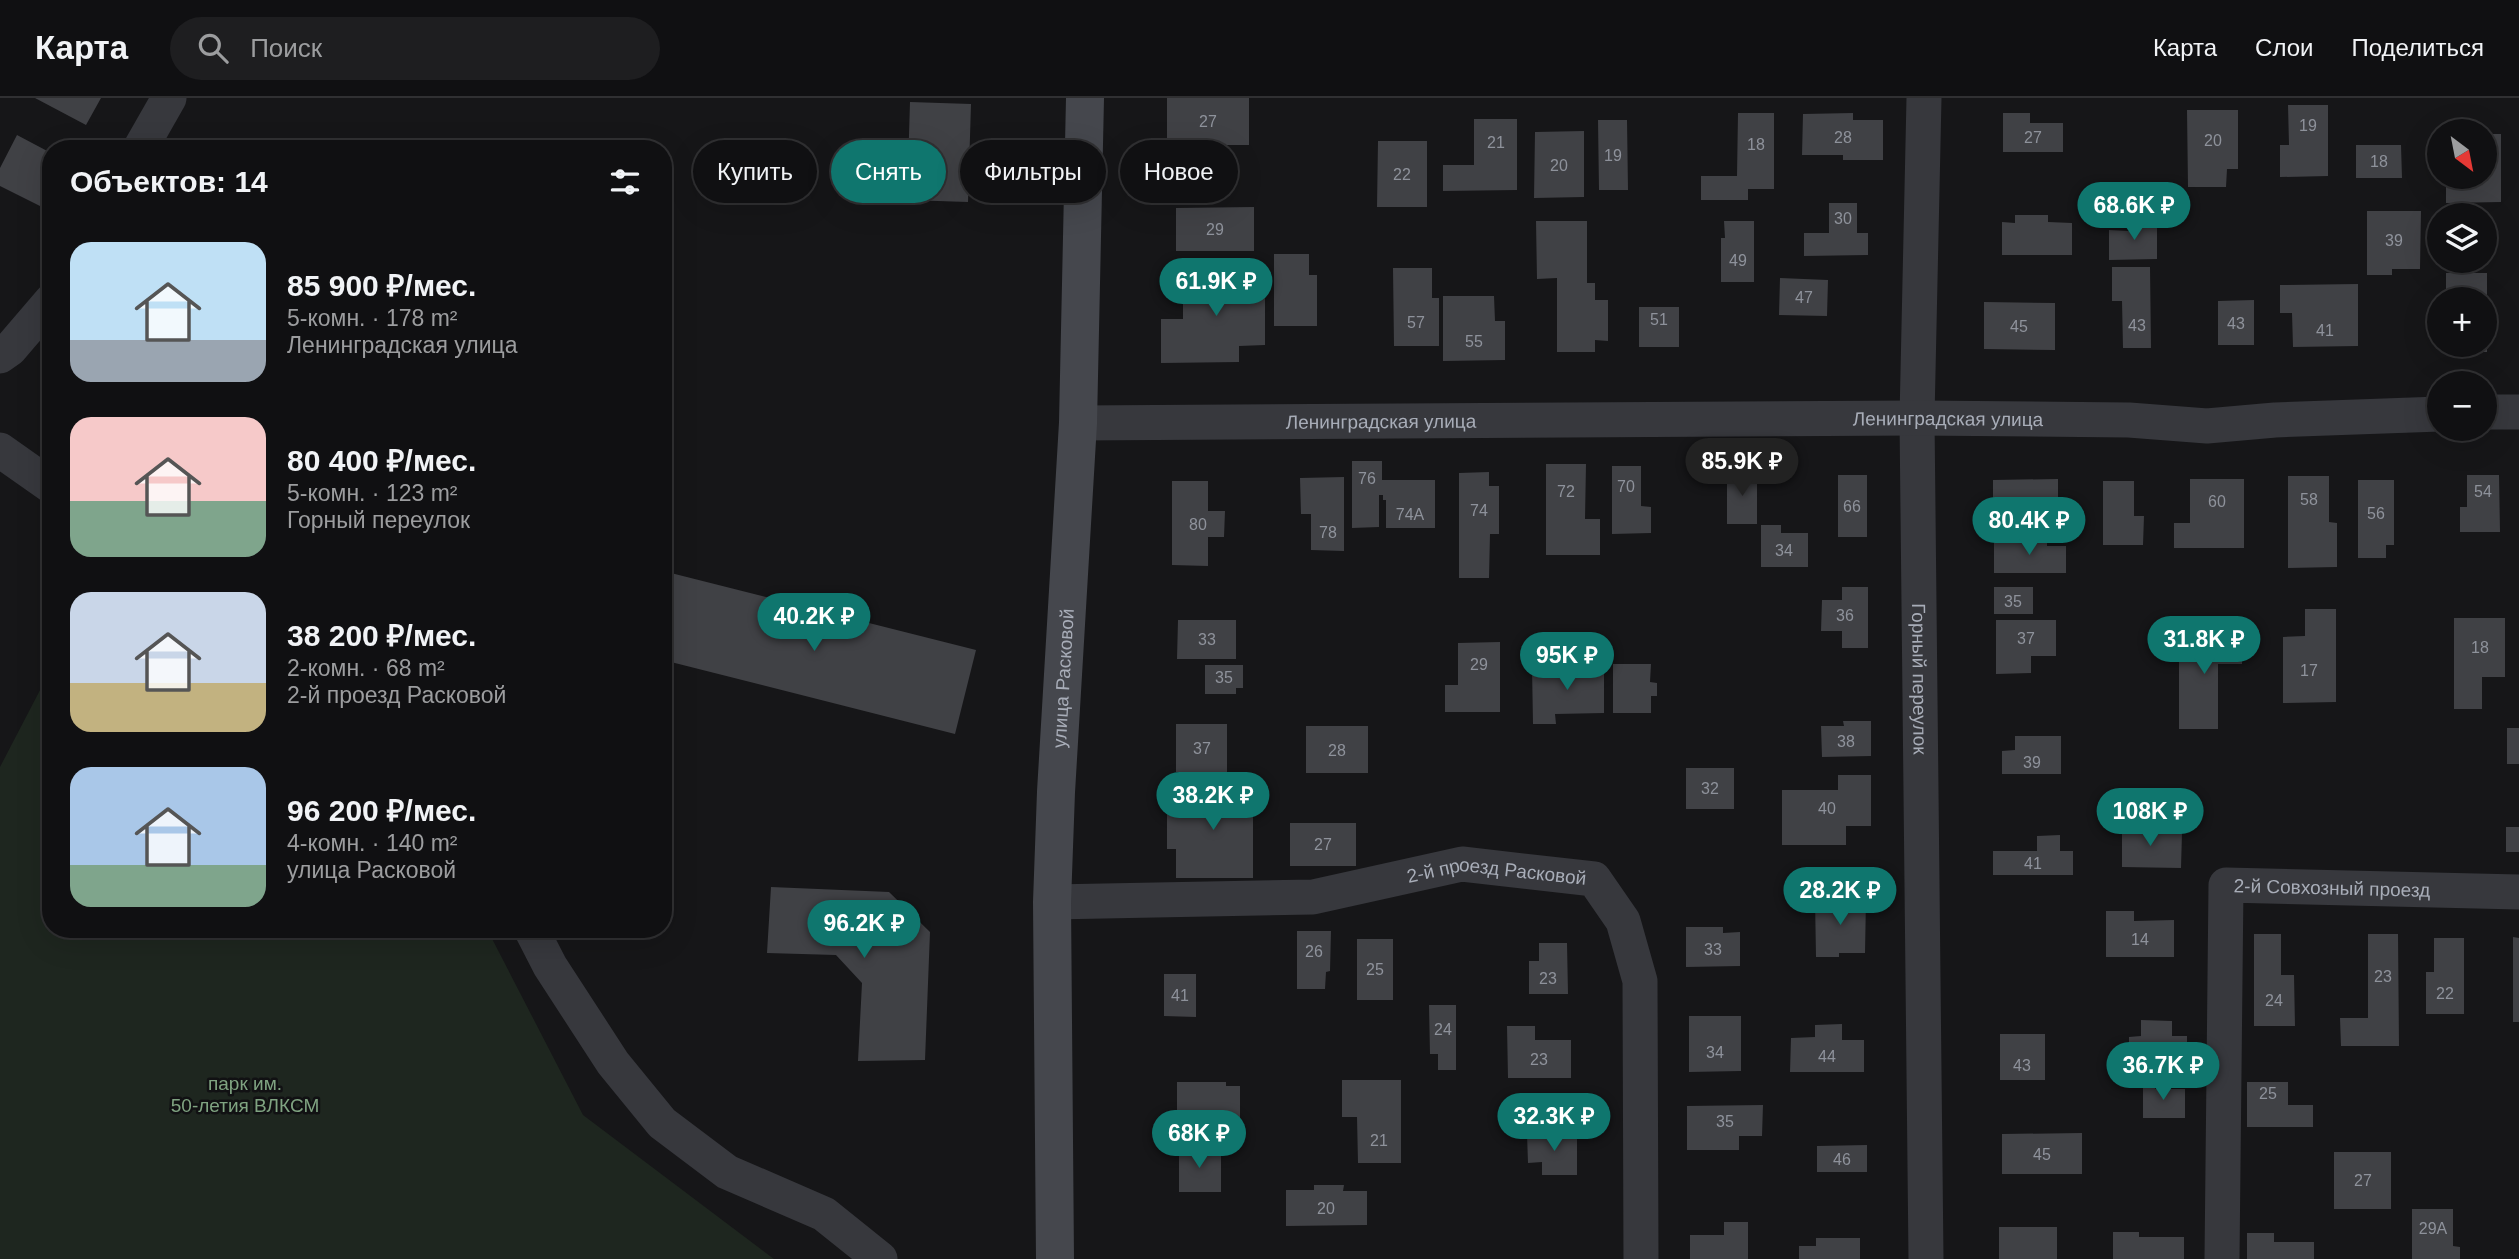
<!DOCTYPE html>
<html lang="ru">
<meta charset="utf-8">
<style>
:root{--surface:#101012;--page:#1e1e20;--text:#f1f3f6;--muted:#9c9d9f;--line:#303032;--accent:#0f766e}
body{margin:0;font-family:Helvetica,sans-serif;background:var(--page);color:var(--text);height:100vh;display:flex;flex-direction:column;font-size:26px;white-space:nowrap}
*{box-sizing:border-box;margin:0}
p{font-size:23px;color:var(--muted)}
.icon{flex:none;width:38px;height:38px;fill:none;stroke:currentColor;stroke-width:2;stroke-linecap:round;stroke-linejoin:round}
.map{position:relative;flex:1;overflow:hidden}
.details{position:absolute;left:42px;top:42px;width:630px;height:798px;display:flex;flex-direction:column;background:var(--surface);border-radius:28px;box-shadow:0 7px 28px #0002,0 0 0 2px var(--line)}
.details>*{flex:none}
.hud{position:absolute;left:693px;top:42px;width:665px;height:63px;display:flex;gap:14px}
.needle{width:46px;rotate:148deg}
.controls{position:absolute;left:2427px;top:21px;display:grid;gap:14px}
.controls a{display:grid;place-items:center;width:70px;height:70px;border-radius:50%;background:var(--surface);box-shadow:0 7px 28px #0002,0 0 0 2px var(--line);font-size:35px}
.price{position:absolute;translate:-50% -60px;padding:0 16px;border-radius:24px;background:var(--accent);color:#fff;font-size:23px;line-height:46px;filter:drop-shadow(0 2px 4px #0008)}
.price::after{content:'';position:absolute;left:50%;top:42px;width:21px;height:16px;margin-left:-10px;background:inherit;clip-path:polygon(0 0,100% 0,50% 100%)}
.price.on{background:#222;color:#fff}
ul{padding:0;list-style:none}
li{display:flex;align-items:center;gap:21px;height:175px;padding:0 28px}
li span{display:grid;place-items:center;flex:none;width:196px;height:140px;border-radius:21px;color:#555}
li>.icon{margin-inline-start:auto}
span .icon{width:84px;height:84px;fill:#fffc;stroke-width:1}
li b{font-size:30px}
h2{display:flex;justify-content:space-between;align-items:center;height:84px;padding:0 28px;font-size:30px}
.chip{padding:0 24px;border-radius:32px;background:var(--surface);box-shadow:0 7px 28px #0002,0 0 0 2px var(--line);font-size:24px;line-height:63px}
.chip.on{background:var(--accent);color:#fff}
header{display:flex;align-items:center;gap:42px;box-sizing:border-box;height:98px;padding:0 35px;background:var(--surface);border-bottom:2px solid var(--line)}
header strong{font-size:33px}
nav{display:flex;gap:38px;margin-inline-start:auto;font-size:24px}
.search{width:490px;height:63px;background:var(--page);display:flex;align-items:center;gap:18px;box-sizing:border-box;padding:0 24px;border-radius:38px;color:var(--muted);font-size:26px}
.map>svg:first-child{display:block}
.green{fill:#1e261f}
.building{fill:#404145}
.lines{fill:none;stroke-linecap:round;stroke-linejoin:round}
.street{stroke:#37383d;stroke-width:35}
.secondary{stroke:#45474d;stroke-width:38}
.labels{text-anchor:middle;stroke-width:5;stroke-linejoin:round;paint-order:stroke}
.number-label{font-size:16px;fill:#8e929b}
.street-label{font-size:19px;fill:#a8adb8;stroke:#111113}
.park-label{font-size:19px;fill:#7fa381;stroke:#111113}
</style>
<header>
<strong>Карта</strong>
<div class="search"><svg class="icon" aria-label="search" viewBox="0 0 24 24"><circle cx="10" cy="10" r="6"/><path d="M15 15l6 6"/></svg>Поиск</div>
<nav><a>Карта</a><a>Слои</a><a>Поделиться</a></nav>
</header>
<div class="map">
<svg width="2519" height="1161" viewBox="0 0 2519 1161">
<rect width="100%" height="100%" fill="#161618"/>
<path class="green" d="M 51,571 L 51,831 L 487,831 L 583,1017 L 774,1161 L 0,1161 L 0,669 Z"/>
<path class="building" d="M 35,0 L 101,0 L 86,27 Z
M 1167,0 L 1249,0 L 1249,47 L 1167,47 Z
M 910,4 L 971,6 L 968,104 L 907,102 Z
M 2288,7 L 2328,7 L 2328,78 L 2280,79 L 2280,47 L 2289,47 Z
M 2187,12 L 2238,12 L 2238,71 L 2227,71 L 2226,89 L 2188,89 Z
M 1738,15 L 1774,15 L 1774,91 L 1748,91 L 1748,102 L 1701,102 L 1701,78 L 1737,78 Z
M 1853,15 L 1853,22 L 1883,22 L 1883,62 L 1843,62 L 1843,57 L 1802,57 L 1803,16 Z
M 2003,15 L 2030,15 L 2030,25 L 2063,25 L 2063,54 L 2003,54 Z
M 1474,21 L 1517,21 L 1517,92 L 1443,93 L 1443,67 L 1474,67 Z
M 1598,22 L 1627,22 L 1628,92 L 1599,92 Z
M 1584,33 L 1584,99 L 1534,100 L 1535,34 Z
M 2485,36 L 2501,36 L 2501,104 L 2446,105 L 2446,79 L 2485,79 Z
M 17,37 L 51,55 L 51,106 L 48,112 L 0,88 L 0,70 Z
M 1378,43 L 1427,43 L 1427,109 L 1377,109 Z
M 2356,47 L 2401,47 L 2402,80 L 2356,80 Z
M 1829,105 L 1857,105 L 1857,135 L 1868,135 L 1868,157 L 1804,158 L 1804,135 L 1829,135 Z
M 1254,109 L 1254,153 L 1176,153 L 1176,110 Z
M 2367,113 L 2421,113 L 2420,171 L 2392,171 L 2392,177 L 2367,177 Z
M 2015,117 L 2048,117 L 2048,124 L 2072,125 L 2072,157 L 2002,157 L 2002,124 L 2015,125 Z
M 1536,123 L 1587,123 L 1587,185 L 1595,185 L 1595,202 L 1608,202 L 1608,243 L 1595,242 L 1595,254 L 1557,254 L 1557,180 L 1537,181 Z
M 1724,123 L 1754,123 L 1754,184 L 1721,184 L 1721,140 L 1725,140 Z
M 2129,123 L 2157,123 L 2157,161 L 2109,162 L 2109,132 L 2129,133 Z
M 1274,156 L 1309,156 L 1309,177 L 1317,177 L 1317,228 L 1274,228 Z
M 2112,169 L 2150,169 L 2151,250 L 2123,250 L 2122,203 L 2112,203 Z
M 1393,170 L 1432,170 L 1432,200 L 1439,200 L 1439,248 L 1394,248 Z
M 1183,174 L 1265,174 L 1265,247 L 1239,248 L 1239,264 L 1161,265 L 1161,221 L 1183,221 Z
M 2446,175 L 2487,175 L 2487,201 L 2446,201 Z
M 1780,180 L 1828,182 L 1827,218 L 1779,217 Z
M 2358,186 L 2358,248 L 2293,249 L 2292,215 L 2280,215 L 2280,187 Z
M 1443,198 L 1494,198 L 1495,223 L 1505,223 L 1505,262 L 1443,263 Z
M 2254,202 L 2254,247 L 2218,247 L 2218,203 Z
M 1984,204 L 2055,205 L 2055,252 L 1984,251 Z
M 1639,209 L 1679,209 L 1679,249 L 1639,249 Z
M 2451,247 L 2487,247 L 2487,254 L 2451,254 Z
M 1352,363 L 1382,363 L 1382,382 L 1435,382 L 1435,430 L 1386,430 L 1386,402 L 1383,402 L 1383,397 L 1379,397 L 1379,429 L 1352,430 Z
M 1546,366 L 1586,366 L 1585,421 L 1600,421 L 1600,457 L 1546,457 Z
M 1612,368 L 1641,368 L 1641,408 L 1651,409 L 1651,435 L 1612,436 Z
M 1757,373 L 1757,426 L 1727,426 L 1727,374 Z
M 1489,374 L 1489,388 L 1499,388 L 1499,436 L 1490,436 L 1489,480 L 1459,480 L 1459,375 Z
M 1838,377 L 1867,377 L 1867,439 L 1838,439 Z
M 2467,377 L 2499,377 L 2500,434 L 2460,434 L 2460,409 L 2467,409 Z
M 2288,378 L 2329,378 L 2329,424 L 2337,425 L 2337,469 L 2288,470 Z
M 1344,379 L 1344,453 L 1311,452 L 1311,416 L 1301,416 L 1300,380 Z
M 2058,381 L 2058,420 L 1993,420 L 1993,382 Z
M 2190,381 L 2244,381 L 2244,450 L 2174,450 L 2174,425 L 2190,425 Z
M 2358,382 L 2394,382 L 2394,447 L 2386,447 L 2386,460 L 2358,460 Z
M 1172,383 L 1208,383 L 1208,413 L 1225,413 L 1224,439 L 1208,439 L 1208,468 L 1172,467 Z
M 2103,383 L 2134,383 L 2134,418 L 2144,418 L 2143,447 L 2103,447 Z
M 1761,427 L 1781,427 L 1781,435 L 1808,435 L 1808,469 L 1761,469 Z
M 1994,442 L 2047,442 L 2047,448 L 2066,448 L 2066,475 L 1994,475 Z
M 663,473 L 976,552 L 955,636 L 663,562 Z
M 1842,489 L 1868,489 L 1868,550 L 1842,550 L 1842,533 L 1821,533 L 1822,502 L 1842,502 Z
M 1994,489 L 2033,489 L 2033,516 L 1994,516 Z
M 2305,511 L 2336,511 L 2336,604 L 2283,605 L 2283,539 L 2305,538 Z
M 2454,520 L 2505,520 L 2505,579 L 2482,579 L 2482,611 L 2454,611 Z
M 1178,522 L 1236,522 L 1236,561 L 1177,561 Z
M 1996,522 L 2056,522 L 2056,558 L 2031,558 L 2031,575 L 1996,576 Z
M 2179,536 L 2242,536 L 2242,566 L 2218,566 L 2218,631 L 2179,631 Z
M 1500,544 L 1500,614 L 1445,614 L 1445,587 L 1458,587 L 1458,545 Z
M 1613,566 L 1651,566 L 1650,584 L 1657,585 L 1657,598 L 1651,598 L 1651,615 L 1613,615 Z
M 1205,567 L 1243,567 L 1243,590 L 1236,590 L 1236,596 L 1205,596 Z
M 1532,569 L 1604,569 L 1604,615 L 1555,616 L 1556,626 L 1533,626 Z
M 1843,623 L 1871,623 L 1871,658 L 1822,659 L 1821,628 L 1844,628 Z
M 1176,626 L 1227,626 L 1227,674 L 1176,674 Z
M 1306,628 L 1368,628 L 1368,675 L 1306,675 Z
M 2507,630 L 2519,630 L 2519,666 L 2507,666 Z
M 2015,638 L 2061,638 L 2061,676 L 2002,676 L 2002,653 L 2015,652 Z
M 1686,670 L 1734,670 L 1734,711 L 1686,711 Z
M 1838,677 L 1871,677 L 1871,728 L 1846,728 L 1846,747 L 1782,747 L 1782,692 L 1838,692 Z
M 1253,688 L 1253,780 L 1176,780 L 1176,751 L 1167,751 L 1167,714 L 1176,714 L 1176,689 Z
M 1290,725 L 1356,725 L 1356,768 L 1290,768 Z
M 2122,725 L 2144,725 L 2144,735 L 2182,735 L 2181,770 L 2122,769 Z
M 2506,729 L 2519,729 L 2519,754 L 2506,754 Z
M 2060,737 L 2060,753 L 2073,753 L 2073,777 L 1993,777 L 1993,753 L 2037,753 L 2037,738 Z
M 771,789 L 889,794 L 930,834 L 925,962 L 858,963 L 862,885 L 836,857 L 767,855 Z
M 1815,801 L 1866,801 L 1865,855 L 1839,855 L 1839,859 L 1816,859 Z
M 2106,813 L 2134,813 L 2134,823 L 2174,822 L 2174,859 L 2106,859 Z
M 1686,829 L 1723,829 L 1723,835 L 1740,834 L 1740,868 L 1686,869 Z
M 1297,833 L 1331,833 L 1330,873 L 1326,874 L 1325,891 L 1297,891 Z
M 2254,836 L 2281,836 L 2281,877 L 2294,877 L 2295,928 L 2254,928 Z
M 2368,836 L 2398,836 L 2399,948 L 2341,948 L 2340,920 L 2368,920 Z
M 2513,839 L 2519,840 L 2519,924 L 2513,924 Z
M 2434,840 L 2464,840 L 2464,916 L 2426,916 L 2426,874 L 2434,874 Z
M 1357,841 L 1393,841 L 1393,902 L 1357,902 Z
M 1539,845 L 1567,845 L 1568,896 L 1529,896 L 1529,863 L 1539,863 Z
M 1164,876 L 1196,876 L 1196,919 L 1164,918 Z
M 1429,907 L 1456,907 L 1456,972 L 1438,972 L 1438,956 L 1430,956 Z
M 1689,918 L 1741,918 L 1741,973 L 1689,974 Z
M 2141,922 L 2172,923 L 2172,938 L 2187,938 L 2187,966 L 2129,967 L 2129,939 L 2141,938 Z
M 1842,926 L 1842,942 L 1864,942 L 1864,974 L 1790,974 L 1791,940 L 1815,939 L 1815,927 Z
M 1507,928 L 1535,928 L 1535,942 L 1571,942 L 1571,980 L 1508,980 Z
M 2000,936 L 2045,936 L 2045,982 L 2000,982 Z
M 1342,982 L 1401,982 L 1401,1065 L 1358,1065 L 1357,1019 L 1342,1019 Z
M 1177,984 L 1226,984 L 1226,988 L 1240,988 L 1240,1022 L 1177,1023 Z
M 2247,984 L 2288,984 L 2288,1007 L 2313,1007 L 2313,1029 L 2247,1029 Z
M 2143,985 L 2156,985 L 2155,991 L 2185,991 L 2185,1020 L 2143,1020 Z
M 1763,1007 L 1762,1038 L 1739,1038 L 1739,1052 L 1687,1052 L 1687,1008 Z
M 2082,1035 L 2082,1076 L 2002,1076 L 2002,1036 Z
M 1527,1036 L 1577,1036 L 1577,1077 L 1542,1077 L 1542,1064 L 1528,1065 Z
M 1179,1047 L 1206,1048 L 1206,1055 L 1221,1055 L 1221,1094 L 1179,1094 Z
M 1867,1047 L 1867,1074 L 1817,1074 L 1817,1048 Z
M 2334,1054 L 2391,1054 L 2391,1111 L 2334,1111 Z
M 1314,1087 L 1344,1087 L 1343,1093 L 1367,1093 L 1367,1127 L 1286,1128 L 1286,1092 L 1314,1092 Z
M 2412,1111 L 2453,1111 L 2453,1148 L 2460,1149 L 2460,1161 L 2412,1161 Z
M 1724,1124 L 1748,1124 L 1748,1161 L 1690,1161 L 1690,1137 L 1724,1137 Z
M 1999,1129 L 2057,1129 L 2057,1161 L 1999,1161 Z
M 2113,1134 L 2139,1134 L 2139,1139 L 2184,1139 L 2184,1161 L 2113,1161 Z
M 2247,1135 L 2274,1135 L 2274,1144 L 2314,1144 L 2314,1161 L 2247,1161 Z
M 1816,1140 L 1860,1140 L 1860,1161 L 1799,1161 L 1799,1148 L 1816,1148 Z"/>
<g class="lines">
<g class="street">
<path id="s1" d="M 1924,0 L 1917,320 L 1926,1161"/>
<path d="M 140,51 L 169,0"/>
<path d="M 0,258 L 10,251 L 51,203"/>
<path d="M 2485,314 L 2519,314"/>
<path id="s2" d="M 1078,325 L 1917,320 L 2129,322 L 2207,328 L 2275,322 L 2440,316"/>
<path d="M 0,352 L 51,388"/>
<path id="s3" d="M 1052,804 L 1313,799 L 1462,766 L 1594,781 L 1623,823 L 1640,883 L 1641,1161"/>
<path d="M 531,831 L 550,868 L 613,965 L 662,1025 L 727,1074 L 824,1116 L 880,1161"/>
<path id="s4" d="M 2222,1161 L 2226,787 L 2519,794"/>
</g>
<path class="secondary" id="s5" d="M 1055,1161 L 1052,804 L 1056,694 L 1078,325 L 1085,0"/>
</g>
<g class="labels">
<g class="number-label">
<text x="1208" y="29">27</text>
<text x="2308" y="33">19</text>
<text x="1843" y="45">28</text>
<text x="2033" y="45">27</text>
<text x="2213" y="48">20</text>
<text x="1496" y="50">21</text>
<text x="1756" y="52">18</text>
<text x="1613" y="63">19</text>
<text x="2379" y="69">18</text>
<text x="1559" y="73">20</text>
<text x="1402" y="82">22</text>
<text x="1843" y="126">30</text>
<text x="1215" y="137">29</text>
<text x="2394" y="148">39</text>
<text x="1738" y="168">49</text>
<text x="1804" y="205">47</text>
<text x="1659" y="227">51</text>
<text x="1416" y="230">57</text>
<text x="2236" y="231">43</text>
<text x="2137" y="233">43</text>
<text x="2019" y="234">45</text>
<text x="2325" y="238">41</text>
<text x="1474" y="249">55</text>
<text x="1367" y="386">76</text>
<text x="1626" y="394">70</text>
<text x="1566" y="399">72</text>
<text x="2483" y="399">54</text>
<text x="2309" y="407">58</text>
<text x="2217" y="409">60</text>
<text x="1852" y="414">66</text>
<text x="1479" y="418">74</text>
<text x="2376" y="421">56</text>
<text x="1410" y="422">74А</text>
<text x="1198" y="432">80</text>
<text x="1328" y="440">78</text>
<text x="1784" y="458">34</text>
<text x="2013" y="509">35</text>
<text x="1845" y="523">36</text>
<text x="2026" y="546">37</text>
<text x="1207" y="547">33</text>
<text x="2480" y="555">18</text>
<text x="1479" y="572">29</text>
<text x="2309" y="578">17</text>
<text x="1224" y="585">35</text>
<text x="1846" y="649">38</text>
<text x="1202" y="656">37</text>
<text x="1337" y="658">28</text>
<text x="2032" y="670">39</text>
<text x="1710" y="696">32</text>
<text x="1827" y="716">40</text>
<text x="1323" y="752">27</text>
<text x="2033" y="771">41</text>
<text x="2140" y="847">14</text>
<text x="1713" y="857">33</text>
<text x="1314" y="859">26</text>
<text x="1375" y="877">25</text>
<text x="2383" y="884">23</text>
<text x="1548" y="886">23</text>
<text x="2445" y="901">22</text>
<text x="1180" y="903">41</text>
<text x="2274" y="908">24</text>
<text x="1443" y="937">24</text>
<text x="1715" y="960">34</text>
<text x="1827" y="964">44</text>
<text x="1539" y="967">23</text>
<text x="2022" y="973">43</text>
<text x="2268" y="1001">25</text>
<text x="1725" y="1029">35</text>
<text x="1379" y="1048">21</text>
<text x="2042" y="1062">45</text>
<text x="1842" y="1067">46</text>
<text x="2363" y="1088">27</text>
<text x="1326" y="1116">20</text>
<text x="2433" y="1136">29А</text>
</g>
<g class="street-label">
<text dy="7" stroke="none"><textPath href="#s2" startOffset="870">Ленинградская улица</textPath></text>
<text dy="7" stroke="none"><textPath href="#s2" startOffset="303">Ленинградская улица</textPath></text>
<text dy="7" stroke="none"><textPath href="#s5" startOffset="581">улица Расковой</textPath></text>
<text dy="7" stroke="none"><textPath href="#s1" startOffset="581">Горный переулок</textPath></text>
<text dy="7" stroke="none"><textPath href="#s3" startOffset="448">2-й проезд Расковой</textPath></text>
<text dy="7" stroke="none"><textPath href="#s4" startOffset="480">2-й Совхозный проезд</textPath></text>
</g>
<g class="park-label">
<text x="245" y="992">парк им.<tspan x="245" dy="22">50-летия ВЛКСМ</tspan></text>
</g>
</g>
</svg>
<div class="controls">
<a><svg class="needle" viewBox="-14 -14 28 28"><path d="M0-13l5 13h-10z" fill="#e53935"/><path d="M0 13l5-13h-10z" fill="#9c9d9f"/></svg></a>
<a><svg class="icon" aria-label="layers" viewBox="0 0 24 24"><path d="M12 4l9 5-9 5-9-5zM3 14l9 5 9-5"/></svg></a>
<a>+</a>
<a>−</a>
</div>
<b class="price" style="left:2134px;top:144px">68.6K ₽</b>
<b class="price" style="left:1216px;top:220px">61.9K ₽</b>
<b class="price on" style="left:1742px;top:400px">85.9K ₽</b>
<b class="price" style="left:2029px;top:459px">80.4K ₽</b>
<b class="price" style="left:814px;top:555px">40.2K ₽</b>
<b class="price" style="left:2204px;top:578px">31.8K ₽</b>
<b class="price" style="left:1567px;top:594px">95K ₽</b>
<b class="price" style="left:1213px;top:734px">38.2K ₽</b>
<b class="price" style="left:2150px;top:750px">108K ₽</b>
<b class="price" style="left:1840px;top:829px">28.2K ₽</b>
<b class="price" style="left:864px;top:862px">96.2K ₽</b>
<b class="price" style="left:2163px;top:1004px">36.7K ₽</b>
<b class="price" style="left:1554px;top:1055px">32.3K ₽</b>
<b class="price" style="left:1199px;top:1072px">68K ₽</b>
<div class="hud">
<a class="chip">Купить</a>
<a class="chip on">Снять</a>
<a class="chip">Фильтры</a>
<a class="chip">Новое</a>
</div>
<section class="details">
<h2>Объектов: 14<svg class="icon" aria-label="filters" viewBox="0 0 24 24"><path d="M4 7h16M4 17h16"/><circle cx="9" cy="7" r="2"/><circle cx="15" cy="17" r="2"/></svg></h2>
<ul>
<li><span style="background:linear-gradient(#bfe0f5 70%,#9aa5b1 0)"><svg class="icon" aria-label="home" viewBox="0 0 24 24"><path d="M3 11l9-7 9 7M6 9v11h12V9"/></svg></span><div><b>85 900 ₽/мес.</b><p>5-комн. · 178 m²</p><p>Ленинградская улица</p></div></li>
<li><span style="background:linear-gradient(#f6c9c9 60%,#7fa58c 0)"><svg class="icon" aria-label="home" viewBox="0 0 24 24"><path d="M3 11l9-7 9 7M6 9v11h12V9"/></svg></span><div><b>80 400 ₽/мес.</b><p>5-комн. · 123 m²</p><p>Горный переулок</p></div></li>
<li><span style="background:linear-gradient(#c9d6e8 65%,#c2b280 0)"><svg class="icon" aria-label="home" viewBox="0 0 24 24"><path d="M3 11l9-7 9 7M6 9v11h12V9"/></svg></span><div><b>38 200 ₽/мес.</b><p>2-комн. · 68 m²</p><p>2-й проезд Расковой</p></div></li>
<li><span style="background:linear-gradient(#a9c7e8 70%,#7fa58c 0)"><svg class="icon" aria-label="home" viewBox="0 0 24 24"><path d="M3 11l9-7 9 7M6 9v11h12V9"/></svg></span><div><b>96 200 ₽/мес.</b><p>4-комн. · 140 m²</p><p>улица Расковой</p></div></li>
</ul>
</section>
</div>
